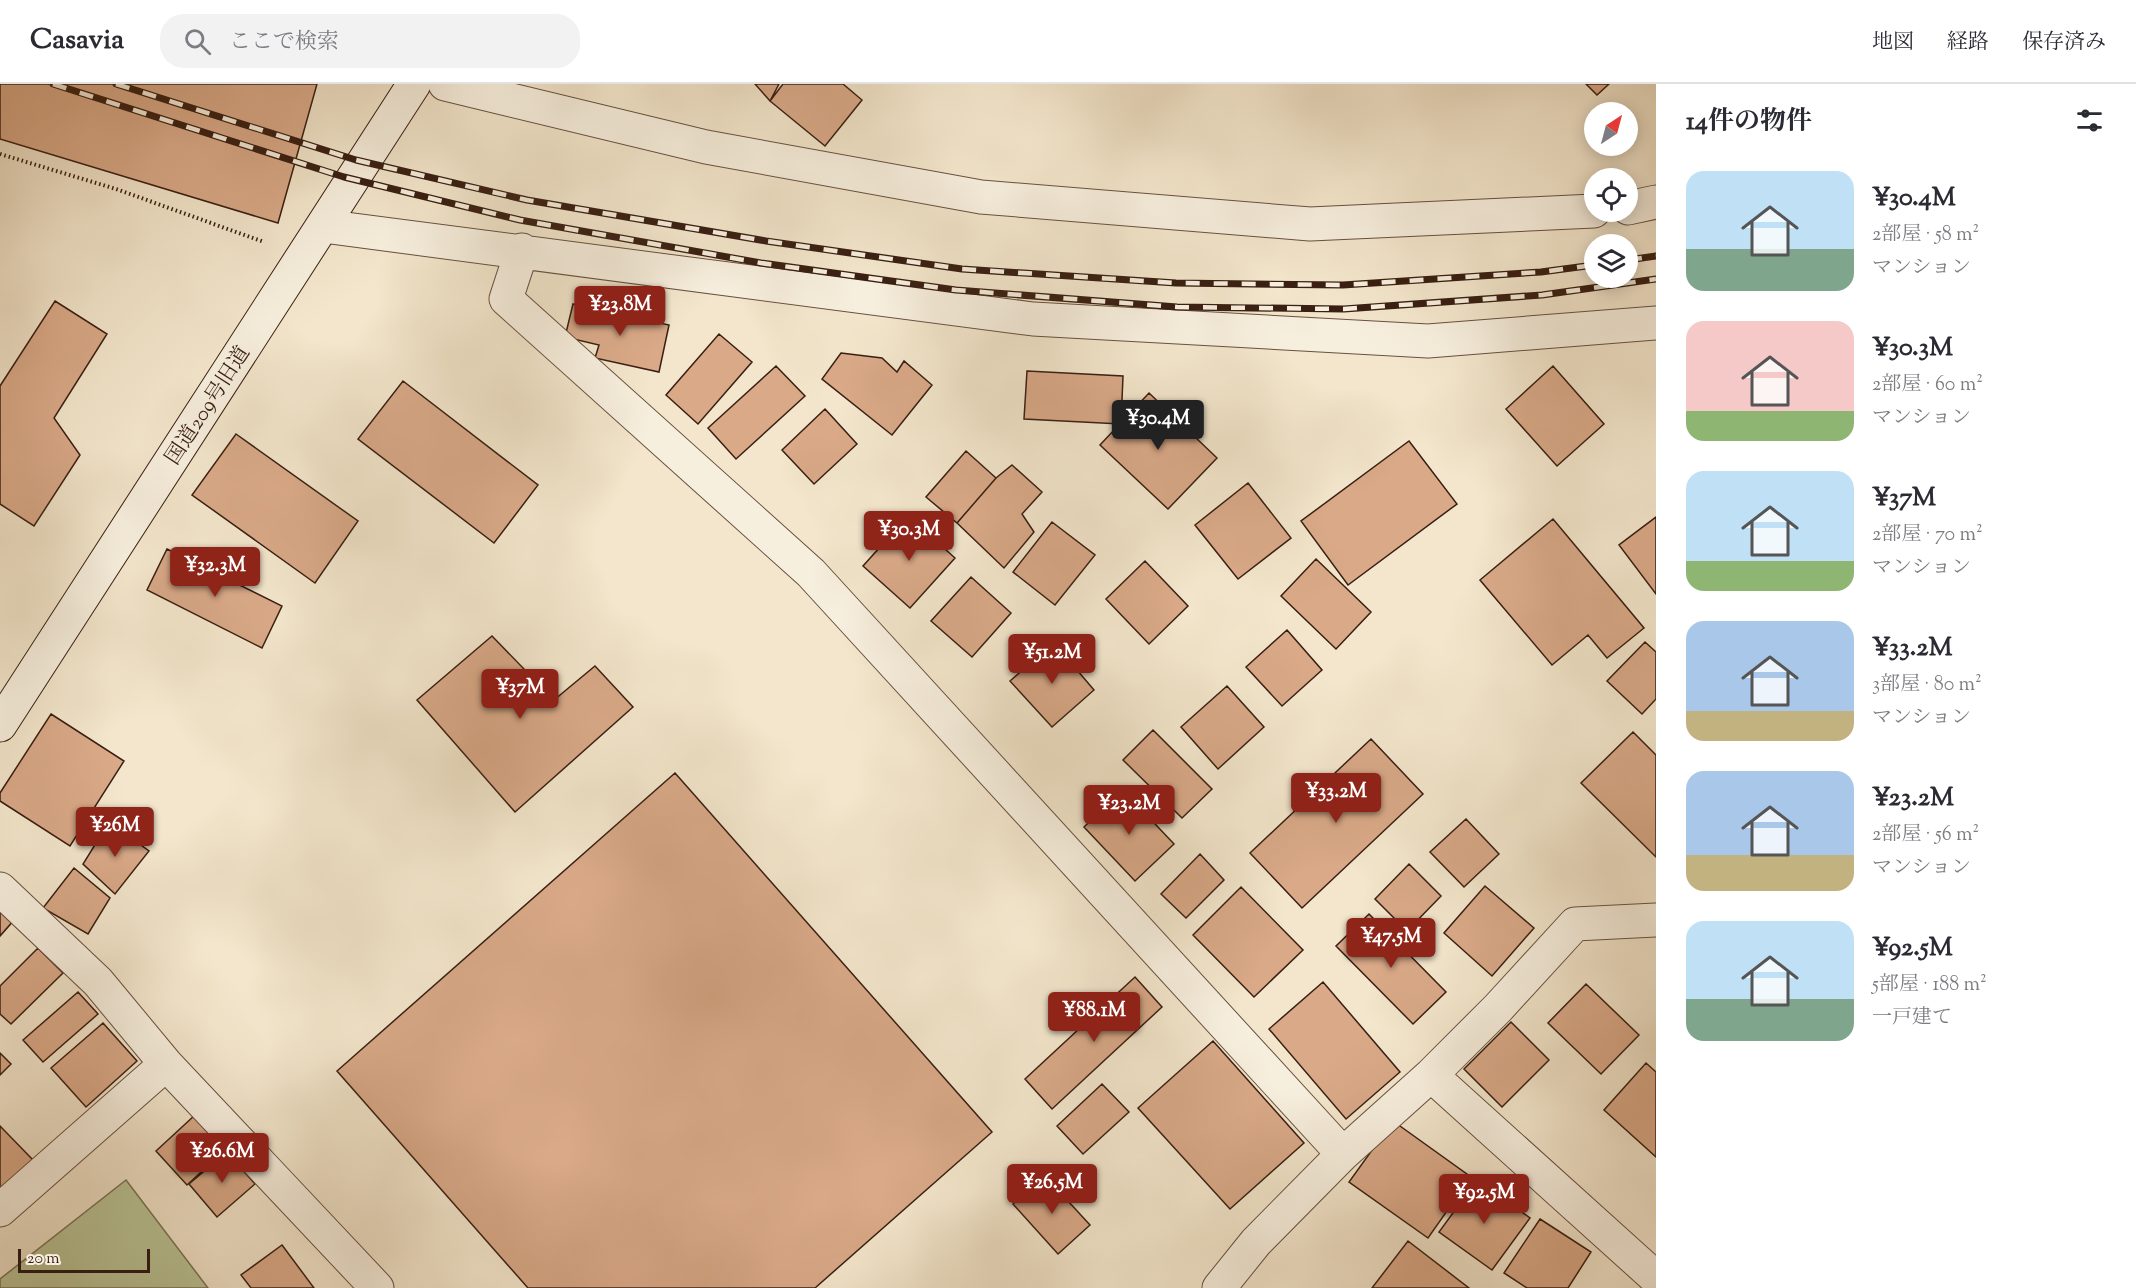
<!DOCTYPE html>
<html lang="ja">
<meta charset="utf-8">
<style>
:root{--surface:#fff;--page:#f2f2f3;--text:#2b2b33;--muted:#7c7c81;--line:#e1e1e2;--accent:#8f2418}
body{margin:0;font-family:"Sorts Mill Goudy","Noto Serif JP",serif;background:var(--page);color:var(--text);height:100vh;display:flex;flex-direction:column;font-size:22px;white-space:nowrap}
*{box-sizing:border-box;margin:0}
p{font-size:20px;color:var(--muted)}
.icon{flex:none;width:33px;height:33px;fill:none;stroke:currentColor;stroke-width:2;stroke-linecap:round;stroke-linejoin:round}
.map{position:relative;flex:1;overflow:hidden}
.panel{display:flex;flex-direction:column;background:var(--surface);width:480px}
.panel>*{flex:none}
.needle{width:39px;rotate:36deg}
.controls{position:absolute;left:1584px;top:18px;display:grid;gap:12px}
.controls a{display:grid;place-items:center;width:54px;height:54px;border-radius:50%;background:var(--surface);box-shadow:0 3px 15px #0003;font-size:30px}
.scale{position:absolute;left:18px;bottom:15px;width:132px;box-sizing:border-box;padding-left:6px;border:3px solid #391f12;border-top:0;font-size:16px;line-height:21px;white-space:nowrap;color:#391f12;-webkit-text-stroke:4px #f7efde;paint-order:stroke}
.price{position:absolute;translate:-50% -51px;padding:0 14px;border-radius:6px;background:var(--accent);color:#fff;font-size:20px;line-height:39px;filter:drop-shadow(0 2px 3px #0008)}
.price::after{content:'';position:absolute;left:50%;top:36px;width:18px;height:14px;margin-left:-9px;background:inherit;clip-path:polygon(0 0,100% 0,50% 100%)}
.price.active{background:#222;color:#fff}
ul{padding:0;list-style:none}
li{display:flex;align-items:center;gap:18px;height:150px;padding:0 30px}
li span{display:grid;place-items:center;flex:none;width:168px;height:120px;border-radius:18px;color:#555}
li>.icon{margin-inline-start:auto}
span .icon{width:72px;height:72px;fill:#fffc;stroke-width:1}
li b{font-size:26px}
h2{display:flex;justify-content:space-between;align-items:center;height:72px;padding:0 30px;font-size:26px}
header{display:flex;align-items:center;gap:36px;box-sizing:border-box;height:84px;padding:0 30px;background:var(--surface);border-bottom:2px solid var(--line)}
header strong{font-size:28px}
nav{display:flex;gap:33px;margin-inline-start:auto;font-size:21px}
.search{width:420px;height:54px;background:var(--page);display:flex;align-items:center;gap:15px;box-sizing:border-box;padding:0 21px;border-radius:24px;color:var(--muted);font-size:22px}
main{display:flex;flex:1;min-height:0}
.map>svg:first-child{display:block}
.green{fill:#bac598;stroke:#7a7255;stroke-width:1.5}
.building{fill:#d9a988;stroke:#391f12;stroke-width:1.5}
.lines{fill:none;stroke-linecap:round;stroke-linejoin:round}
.street-casing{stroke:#685140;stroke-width:35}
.secondary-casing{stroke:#391f12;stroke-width:35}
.path{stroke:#391f12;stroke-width:4;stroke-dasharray:1.5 3;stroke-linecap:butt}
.street{stroke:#f7efde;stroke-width:33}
.secondary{stroke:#f7efde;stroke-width:33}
.rail-casing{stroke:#391f12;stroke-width:7}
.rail{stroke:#f7efde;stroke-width:4.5;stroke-dasharray:14;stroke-linecap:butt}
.labels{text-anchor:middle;stroke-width:5;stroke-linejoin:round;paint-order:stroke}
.street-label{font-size:21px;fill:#391f12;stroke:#f7efde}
</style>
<header>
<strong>Casavia</strong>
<div class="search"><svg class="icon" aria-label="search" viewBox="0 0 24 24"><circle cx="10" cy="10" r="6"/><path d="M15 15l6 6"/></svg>ここで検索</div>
<nav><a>地図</a><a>経路</a><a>保存済み</a></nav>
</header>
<main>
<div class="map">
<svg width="1656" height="1204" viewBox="0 0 1656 1204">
<rect width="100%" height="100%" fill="#f3e6cc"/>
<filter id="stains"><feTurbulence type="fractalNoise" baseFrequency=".00333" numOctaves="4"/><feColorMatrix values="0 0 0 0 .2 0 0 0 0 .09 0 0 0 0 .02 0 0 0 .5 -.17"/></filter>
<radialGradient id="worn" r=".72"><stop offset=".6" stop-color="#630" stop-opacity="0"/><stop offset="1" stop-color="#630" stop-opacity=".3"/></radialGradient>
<path class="green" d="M 126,1096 L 208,1204 L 0,1204 L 0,1195 Z"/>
<path class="building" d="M 0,0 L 317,0 L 278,139 L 0,55 Z
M 755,0 L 779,0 L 770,17 Z
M 783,0 L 843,0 L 862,16 L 825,62 L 770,17 Z
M 1586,0 L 1609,0 L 1597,11 Z
M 55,217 L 107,250 L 54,334 L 80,371 L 34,442 L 0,420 L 0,302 Z
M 573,220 L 669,241 L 659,288 L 595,274 L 599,261 L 565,253 Z
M 719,250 L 752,278 L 698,340 L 666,311 Z
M 841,269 L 882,274 L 897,288 L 904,277 L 932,301 L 892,351 L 822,295 Z
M 776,282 L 805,312 L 736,375 L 708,344 Z
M 1553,282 L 1604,340 L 1557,382 L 1506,325 Z
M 1027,287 L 1123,292 L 1121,340 L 1024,335 Z
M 403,297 L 538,401 L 494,459 L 358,355 Z
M 1149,309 L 1217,374 L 1168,425 L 1100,361 Z
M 825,325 L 857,360 L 814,400 L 782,366 Z
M 236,350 L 358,437 L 315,499 L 192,411 Z
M 1409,357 L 1457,420 L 1348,501 L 1301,437 Z
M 966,367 L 996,394 L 957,439 L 926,413 Z
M 1012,381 L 1042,408 L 1022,430 L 1034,448 L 1004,484 L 957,439 L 996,394 Z
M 1248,399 L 1291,454 L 1238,495 L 1195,441 Z
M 908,432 L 955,474 L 910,524 L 863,482 Z
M 1656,433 L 1656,510 L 1619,461 Z
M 1553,435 L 1644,544 L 1607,574 L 1588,551 L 1552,581 L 1480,496 Z
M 1052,438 L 1095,471 L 1055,521 L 1013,488 Z
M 167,465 L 282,522 L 262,564 L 147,506 Z
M 1316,475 L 1371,528 L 1336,565 L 1281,512 Z
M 1145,477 L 1188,522 L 1149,560 L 1106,515 Z
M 971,493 L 1011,529 L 972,573 L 931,537 Z
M 1287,546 L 1322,586 L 1282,622 L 1246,583 Z
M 492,552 L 554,616 L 595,582 L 633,623 L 515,728 L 417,616 Z
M 1645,558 L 1656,568 L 1656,615 L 1642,630 L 1607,597 Z
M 1054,559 L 1094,606 L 1052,643 L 1010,597 Z
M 1227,602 L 1264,643 L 1218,685 L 1181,643 Z
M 51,630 L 124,677 L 70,762 L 0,717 L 0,709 Z
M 1153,646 L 1212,705 L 1182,734 L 1123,676 Z
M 1633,648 L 1656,671 L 1656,773 L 1581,699 Z
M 1371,655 L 1423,710 L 1302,824 L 1250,769 Z
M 675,689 L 992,1048 L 815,1204 L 528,1204 L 337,987 Z
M 1123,706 L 1174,760 L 1135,797 L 1084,743 Z
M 1466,735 L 1499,770 L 1464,803 L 1430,768 Z
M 109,738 L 149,767 L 115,810 L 83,780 Z
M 1200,770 L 1224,796 L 1186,834 L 1161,810 Z
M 1409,780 L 1441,812 L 1407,847 L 1375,815 Z
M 74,784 L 110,814 L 88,850 L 43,824 Z
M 1485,802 L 1534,844 L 1492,892 L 1444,849 Z
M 1241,803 L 1303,866 L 1254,913 L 1193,851 Z
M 0,822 L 15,835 L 0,852 Z
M 1369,830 L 1446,908 L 1413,940 L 1336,862 Z
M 38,864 L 63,889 L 11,940 L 0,930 L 0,902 Z
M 1135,893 L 1162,923 L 1052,1025 L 1025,995 Z
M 1323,898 L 1400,988 L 1346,1035 L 1269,945 Z
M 1586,900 L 1639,951 L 1601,990 L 1548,939 Z
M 78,908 L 98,930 L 43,978 L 23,956 Z
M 1511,938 L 1549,976 L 1502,1023 L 1464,985 Z
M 103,939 L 137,977 L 86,1023 L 51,984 Z
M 1213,957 L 1304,1059 L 1230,1125 L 1138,1024 Z
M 0,969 L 11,980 L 0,991 Z
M 1646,979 L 1656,988 L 1656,1073 L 1604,1026 Z
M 1102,1000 L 1129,1028 L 1083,1070 L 1057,1042 Z
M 195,1031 L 226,1065 L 187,1101 L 156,1067 Z
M 1393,1037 L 1471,1093 L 1428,1154 L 1349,1098 Z
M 0,1042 L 33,1076 L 0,1105 Z
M 227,1068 L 255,1100 L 217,1133 L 189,1100 Z
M 1045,1092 L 1090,1141 L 1058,1170 L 1013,1120 Z
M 1477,1096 L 1530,1134 L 1492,1186 L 1439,1148 Z
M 1540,1135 L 1591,1168 L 1568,1204 L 1527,1204 L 1504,1189 Z
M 1408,1157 L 1469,1204 L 1372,1204 Z
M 282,1161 L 314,1204 L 251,1204 L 241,1191 Z"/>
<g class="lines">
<g class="street-casing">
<path id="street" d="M 445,0 L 706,63 L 981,113 L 1310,140 L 1594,127
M 1628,124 L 1656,118
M 323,142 L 1033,235 L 1428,257 L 1656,239
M 522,166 L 506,215 L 811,489 L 1343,1070
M 0,805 L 98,898 L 166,980 L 377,1204
M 1431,991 L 1656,1194
M 0,1126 L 166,980
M 1219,1204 L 1256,1158 L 1343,1070 L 1431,991 L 1498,924 L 1575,840 L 1656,836"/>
</g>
<g class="secondary-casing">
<path id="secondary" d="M 0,641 L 414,0"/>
</g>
<path class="path" d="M 0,70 L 116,105 L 264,158"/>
<use href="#street" class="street"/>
<use href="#secondary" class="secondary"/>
<g class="rail-casing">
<path id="rail" d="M 53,0 L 344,93 L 520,136 L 761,179 L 956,206 L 1177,223 L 1344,225 L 1542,211 L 1656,195
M 116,0 L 356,76 L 527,116 L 766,157 L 962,185 L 1176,199 L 1343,201 L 1541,188 L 1594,181
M 1628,176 L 1656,172"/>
</g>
<use href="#rail" class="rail"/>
</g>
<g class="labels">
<g class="street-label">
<text transform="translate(207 321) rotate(-57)" y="7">国道209号旧道</text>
</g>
</g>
<rect width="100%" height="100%" filter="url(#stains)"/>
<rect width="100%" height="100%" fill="url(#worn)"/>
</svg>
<div class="controls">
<a><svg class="needle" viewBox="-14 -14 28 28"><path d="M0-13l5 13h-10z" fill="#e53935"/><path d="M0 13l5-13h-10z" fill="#7c7c81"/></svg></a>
<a><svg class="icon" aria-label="locate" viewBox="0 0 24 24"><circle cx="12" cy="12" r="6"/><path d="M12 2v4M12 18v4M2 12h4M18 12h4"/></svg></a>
<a><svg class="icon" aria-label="layers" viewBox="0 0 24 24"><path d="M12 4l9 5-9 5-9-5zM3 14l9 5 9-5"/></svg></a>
</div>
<div class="scale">20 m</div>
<b class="price" style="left:620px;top:253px">¥23.8M</b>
<b class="price active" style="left:1158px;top:367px">¥30.4M</b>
<b class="price" style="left:909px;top:478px">¥30.3M</b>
<b class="price" style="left:215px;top:514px">¥32.3M</b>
<b class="price" style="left:1052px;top:601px">¥51.2M</b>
<b class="price" style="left:520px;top:636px">¥37M</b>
<b class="price" style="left:1336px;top:740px">¥33.2M</b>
<b class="price" style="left:1129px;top:752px">¥23.2M</b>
<b class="price" style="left:115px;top:774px">¥26M</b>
<b class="price" style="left:1391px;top:885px">¥47.5M</b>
<b class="price" style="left:1094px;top:959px">¥88.1M</b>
<b class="price" style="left:222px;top:1100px">¥26.6M</b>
<b class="price" style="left:1052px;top:1131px">¥26.5M</b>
<b class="price" style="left:1484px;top:1141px">¥92.5M</b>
</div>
<section class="panel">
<h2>14件の物件<svg class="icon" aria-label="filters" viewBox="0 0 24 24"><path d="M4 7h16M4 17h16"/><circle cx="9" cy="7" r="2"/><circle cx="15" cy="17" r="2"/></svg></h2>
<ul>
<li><span style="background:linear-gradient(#bfe0f5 65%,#7fa58c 0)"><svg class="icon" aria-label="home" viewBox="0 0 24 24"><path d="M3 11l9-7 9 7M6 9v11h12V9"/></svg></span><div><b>¥30.4M</b><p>2部屋 · 58 m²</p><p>マンション</p></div></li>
<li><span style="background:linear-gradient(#f6c9c9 75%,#8fb573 0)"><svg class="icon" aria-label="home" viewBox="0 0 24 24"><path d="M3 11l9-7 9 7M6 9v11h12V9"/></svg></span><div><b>¥30.3M</b><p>2部屋 · 60 m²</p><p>マンション</p></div></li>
<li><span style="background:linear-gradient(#bfe0f5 75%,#8fb573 0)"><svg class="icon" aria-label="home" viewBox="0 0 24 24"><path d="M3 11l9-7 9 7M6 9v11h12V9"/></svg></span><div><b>¥37M</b><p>2部屋 · 70 m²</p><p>マンション</p></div></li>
<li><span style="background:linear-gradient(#a9c7e8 75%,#c2b280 0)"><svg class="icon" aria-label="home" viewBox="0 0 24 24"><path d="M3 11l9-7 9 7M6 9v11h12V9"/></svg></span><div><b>¥33.2M</b><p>3部屋 · 80 m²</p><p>マンション</p></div></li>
<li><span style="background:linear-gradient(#a9c7e8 70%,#c2b280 0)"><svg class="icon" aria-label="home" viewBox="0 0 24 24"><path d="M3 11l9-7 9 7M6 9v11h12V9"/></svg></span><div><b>¥23.2M</b><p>2部屋 · 56 m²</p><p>マンション</p></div></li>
<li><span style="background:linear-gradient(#bfe0f5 65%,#7fa58c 0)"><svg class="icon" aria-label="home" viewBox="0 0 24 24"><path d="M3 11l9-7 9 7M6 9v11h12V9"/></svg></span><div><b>¥92.5M</b><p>5部屋 · 188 m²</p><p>一戸建て</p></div></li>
</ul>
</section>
</main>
